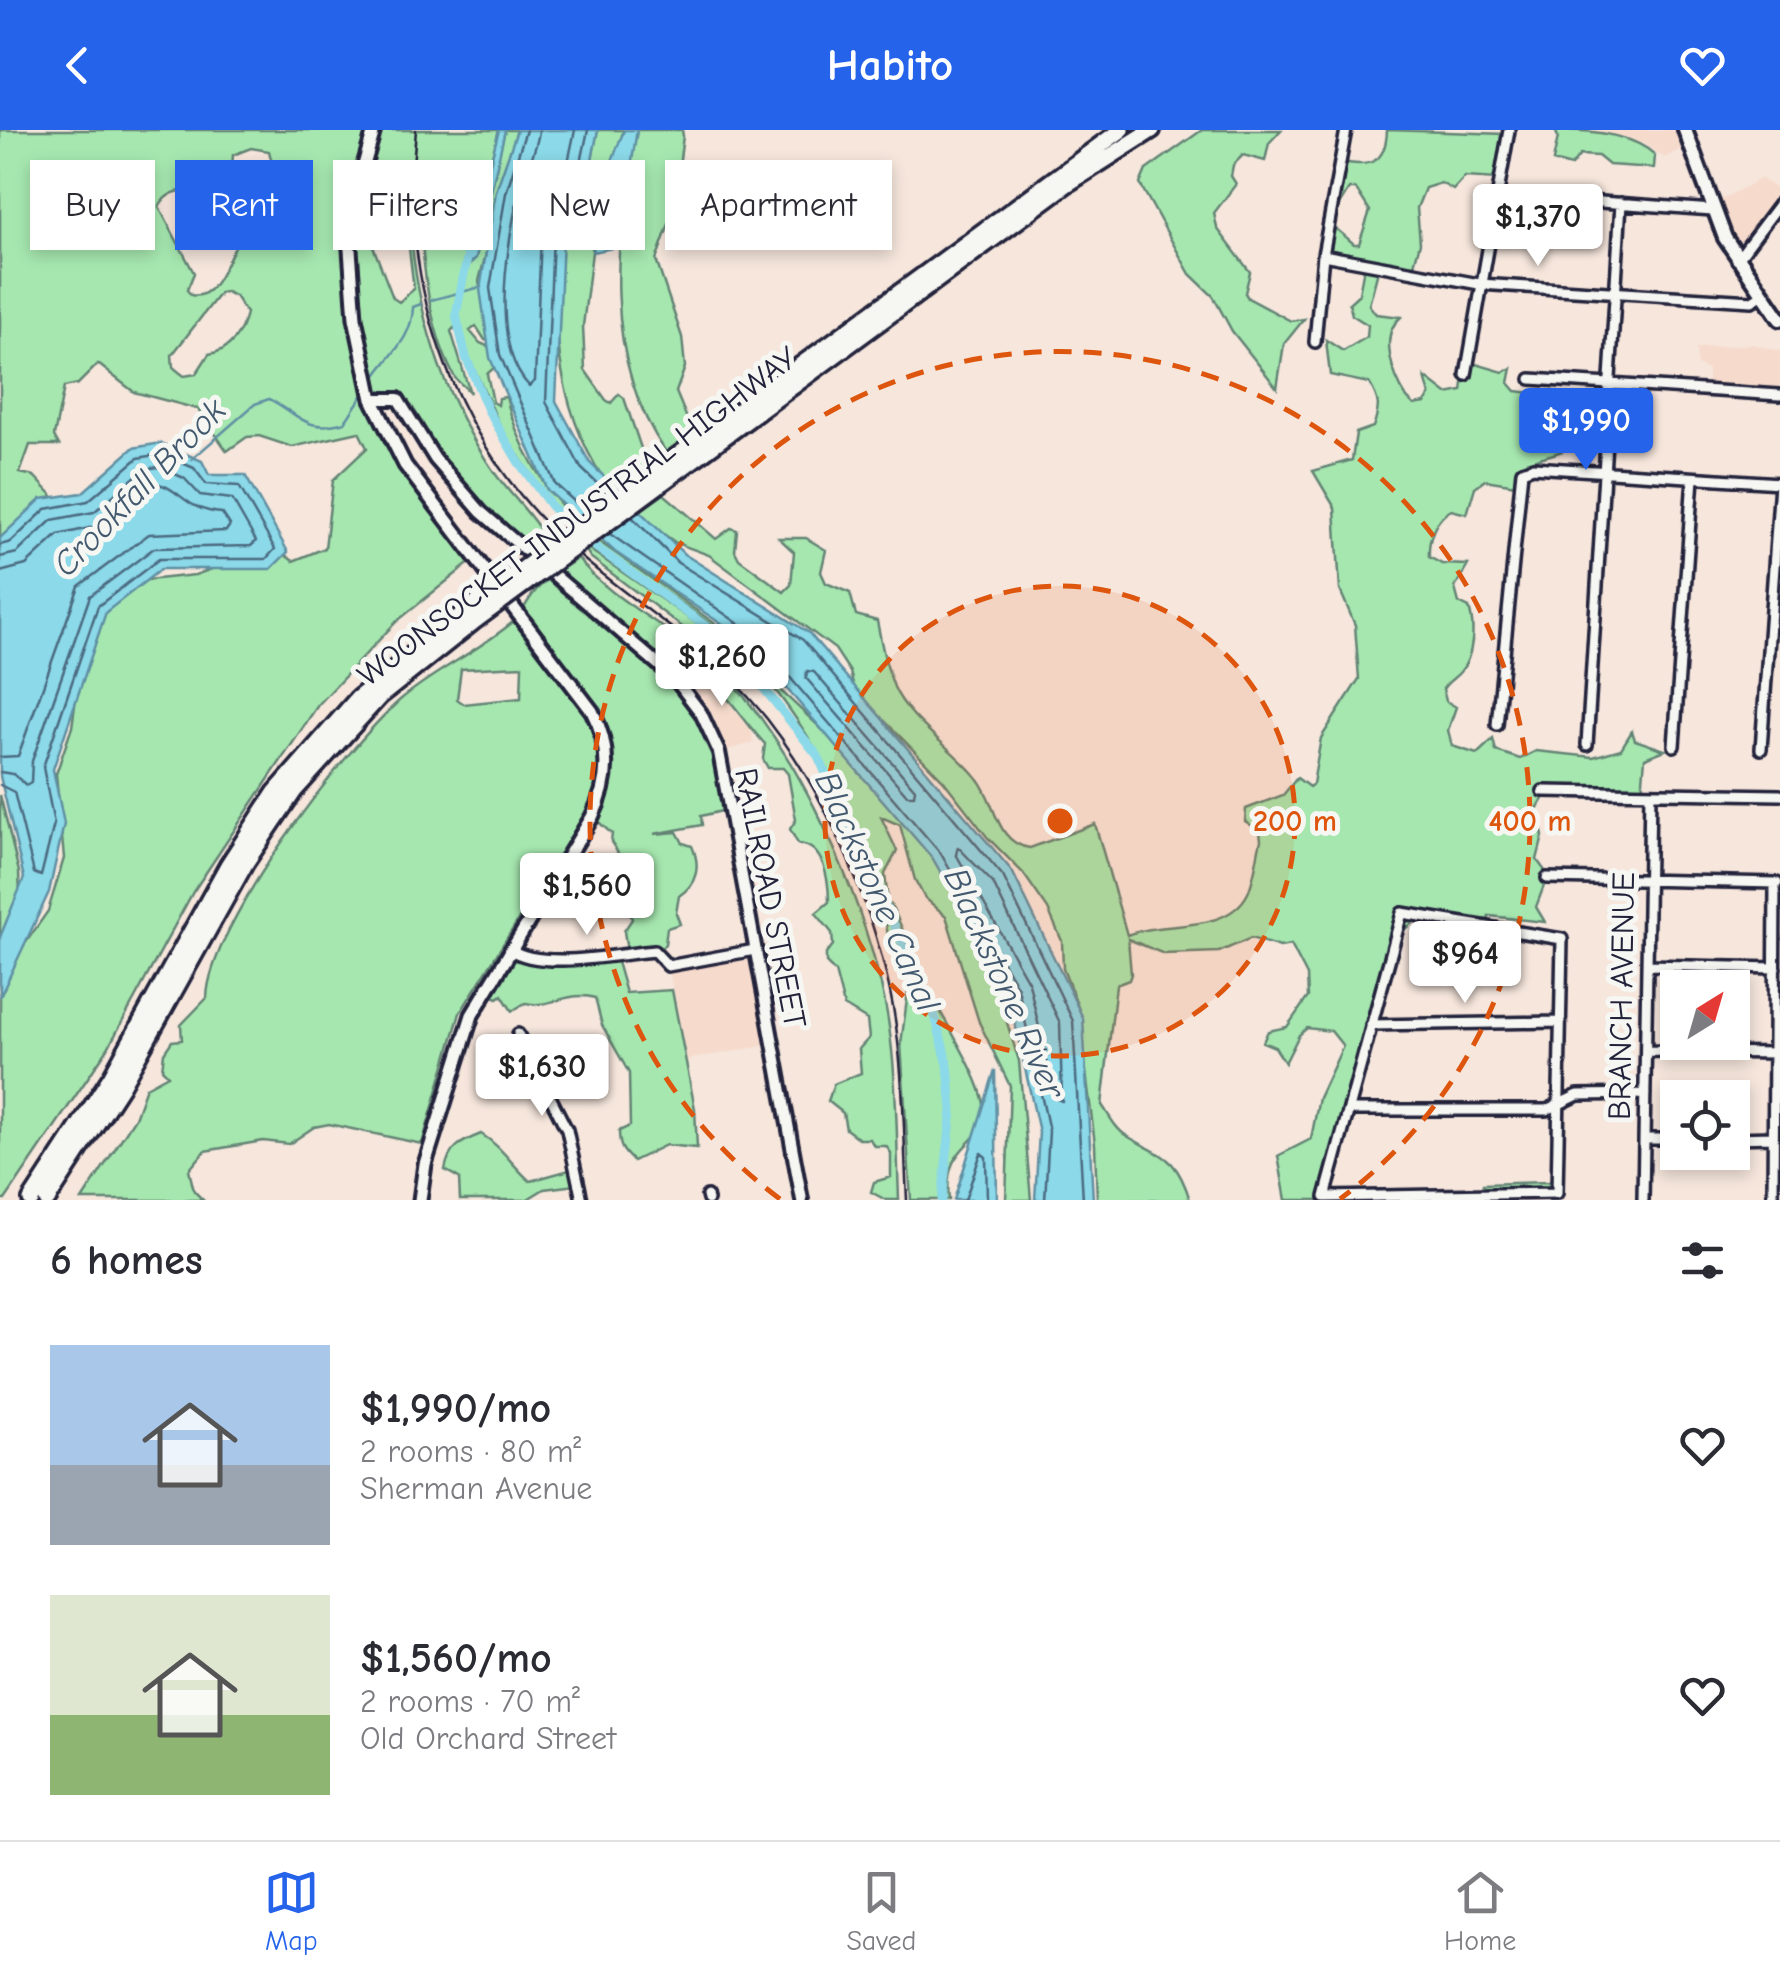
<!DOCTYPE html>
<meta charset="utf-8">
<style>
:root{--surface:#fff;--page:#f2f2f3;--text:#2b2b33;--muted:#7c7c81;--line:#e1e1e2;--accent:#2563eb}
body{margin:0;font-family:"Comic Neue",sans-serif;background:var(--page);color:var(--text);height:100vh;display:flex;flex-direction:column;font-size:38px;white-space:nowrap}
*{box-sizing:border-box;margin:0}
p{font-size:32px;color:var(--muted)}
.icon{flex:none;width:55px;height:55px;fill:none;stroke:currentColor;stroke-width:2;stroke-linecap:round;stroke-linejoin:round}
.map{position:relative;height:1070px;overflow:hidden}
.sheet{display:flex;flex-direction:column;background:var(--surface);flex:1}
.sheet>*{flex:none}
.guide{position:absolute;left:30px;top:30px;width:1000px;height:90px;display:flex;gap:20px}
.needle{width:65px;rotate:37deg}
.tools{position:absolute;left:1660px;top:840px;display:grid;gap:20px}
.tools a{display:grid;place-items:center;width:90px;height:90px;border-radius:0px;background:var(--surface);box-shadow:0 5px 15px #0003;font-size:50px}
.price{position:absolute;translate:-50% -85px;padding:0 22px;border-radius:10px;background:#fff;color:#222;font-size:32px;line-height:65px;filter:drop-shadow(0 2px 5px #0008)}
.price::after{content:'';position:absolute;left:50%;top:60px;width:30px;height:22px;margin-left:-15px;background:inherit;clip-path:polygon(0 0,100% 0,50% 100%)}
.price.selected{background:var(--accent);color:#fff}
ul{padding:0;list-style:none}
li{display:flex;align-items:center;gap:30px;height:250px;padding:0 50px}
li span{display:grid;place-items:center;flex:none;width:280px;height:200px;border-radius:0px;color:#555}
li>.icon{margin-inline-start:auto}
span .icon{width:120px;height:120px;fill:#fffc;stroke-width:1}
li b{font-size:42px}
h2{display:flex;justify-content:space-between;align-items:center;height:120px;padding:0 50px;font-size:42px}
.pill{padding:0 35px;border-radius:0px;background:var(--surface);box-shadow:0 5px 15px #0003;font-size:35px;line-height:90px}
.pill.selected{background:var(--accent);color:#fff}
header{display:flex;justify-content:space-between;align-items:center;height:130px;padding:0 50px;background:var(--accent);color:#fff;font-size:45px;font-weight:800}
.tab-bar{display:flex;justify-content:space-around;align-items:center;height:140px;border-top:2px solid var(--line);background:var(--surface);font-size:28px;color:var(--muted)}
.tab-bar a{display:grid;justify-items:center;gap:5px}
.tab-bar .selected{color:var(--accent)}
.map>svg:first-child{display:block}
.built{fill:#f6dbcd}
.green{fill:#a6e7af;stroke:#648475;stroke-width:2.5;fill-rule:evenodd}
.water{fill:#8bd9e9;stroke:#6190a3;stroke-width:2.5}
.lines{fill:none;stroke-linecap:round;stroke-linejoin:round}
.shore{stroke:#4c6b81;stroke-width:2.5}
.stream{stroke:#6190a3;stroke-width:2.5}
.canal{stroke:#8bd9e9;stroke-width:9}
.minor-casing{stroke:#22223b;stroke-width:16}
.tertiary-casing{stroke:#22223b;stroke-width:18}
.secondary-casing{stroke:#22223b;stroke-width:19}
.primary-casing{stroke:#22223b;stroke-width:20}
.motorway-casing{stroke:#22223b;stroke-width:22}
.minor{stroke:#f6f6f2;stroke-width:9}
.tertiary{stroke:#f6f6f2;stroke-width:10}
.secondary{stroke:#f6f6f2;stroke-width:11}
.primary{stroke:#f6f6f2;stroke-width:12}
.motorway{stroke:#f6f6f2;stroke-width:15}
.rail{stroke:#22223b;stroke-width:2.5}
.motorway-bridge-casing{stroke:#22223b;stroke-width:22;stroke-linecap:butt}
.motorway-bridge{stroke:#f6f6f2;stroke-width:15}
.ring{fill:none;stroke:#de560e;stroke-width:5;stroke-dasharray:18 12}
.labels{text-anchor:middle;stroke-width:10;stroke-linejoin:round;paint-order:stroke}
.street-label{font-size:32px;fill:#22223b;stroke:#f6f6f2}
.water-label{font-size:35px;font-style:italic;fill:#42596f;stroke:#f6f6f2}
.centre{fill:#de560e;stroke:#f6f6f2;stroke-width:5}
.ring-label{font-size:30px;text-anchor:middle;font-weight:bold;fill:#de560e;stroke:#f6f6f2;stroke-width:10;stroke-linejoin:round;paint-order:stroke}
</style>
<header><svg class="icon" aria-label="back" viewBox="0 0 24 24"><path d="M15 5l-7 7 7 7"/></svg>Habito<svg class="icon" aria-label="heart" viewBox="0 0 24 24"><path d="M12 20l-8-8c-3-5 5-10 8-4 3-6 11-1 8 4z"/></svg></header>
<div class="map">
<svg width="1780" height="1070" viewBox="0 0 1780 1070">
<rect width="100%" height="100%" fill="#f6e6dc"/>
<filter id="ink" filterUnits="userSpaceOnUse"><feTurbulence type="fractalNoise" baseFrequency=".01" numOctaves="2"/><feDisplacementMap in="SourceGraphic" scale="20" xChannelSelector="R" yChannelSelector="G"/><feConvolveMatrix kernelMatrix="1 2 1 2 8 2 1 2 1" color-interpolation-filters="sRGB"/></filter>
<g filter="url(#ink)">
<path class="built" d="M 1586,0 L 1682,0 L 1686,16 L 1665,28 L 1643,14 Z
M 1761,48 L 1780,62 L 1780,75 L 1736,132 L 1710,76 Z
M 1752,214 L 1780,221 L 1780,268 L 1708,263 L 1708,240 L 1697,235 L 1696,218 Z
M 686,542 L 704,546 L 734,574 L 752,597 L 753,613 L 716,623 L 674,550 Z
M 752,822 L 769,915 L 686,930 L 669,839 Z"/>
<path class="green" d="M 0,0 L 499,0 L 465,128 L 471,133 L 505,0 L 517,0 L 479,151 L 493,211 L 485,210 L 476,196 L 470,201 L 480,213 L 492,218 L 495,237 L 487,244 L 493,272 L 498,275 L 499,268 L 506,267 C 517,313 545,364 581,395 L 577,399 L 552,376 L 504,304 L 455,197 L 451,201 L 470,263 C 465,256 458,253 454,246 C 423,187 421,108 418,43 L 409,34 C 406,144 431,250 494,342 C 511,366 533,385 546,409 L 526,421 C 508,407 486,394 471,377 C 444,347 418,273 377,268 L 405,342 L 472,431 L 396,492 L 318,575 L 193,762 L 108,918 L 5,1070 L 0,1070 L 0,665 L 19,742 L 22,818 L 48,781 L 64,728 L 56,644 L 72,597 L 80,539 L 94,484 L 138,451 L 195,445 L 275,417 L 293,431 L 325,418 L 333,350 L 367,318 L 359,302 L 292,317 L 259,306 L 247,307 L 227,321 L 198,279 L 134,262 L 98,234 L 78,254 L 64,257 L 54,306 L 59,315 L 30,315 L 20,343 L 34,346 L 52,365 L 0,422 ZM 251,18 L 269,21 L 274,41 L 255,52 C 251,72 262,85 279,94 L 278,104 L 266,112 L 251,95 C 228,112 222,172 191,165 L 187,160 L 194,143 L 159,77 C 166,61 181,61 195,58 L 226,97 L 243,78 L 241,69 L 230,64 L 233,25 ZM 395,48 L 404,78 L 414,159 L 399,172 L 393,168 L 371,111 L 379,88 L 378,72 ZM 226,162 L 235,166 L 246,183 C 242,203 230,221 209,224 L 196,244 L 184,246 L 173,237 L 172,225 L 220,163 Z
M 598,0 L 624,0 L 596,89 L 583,196 L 585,240 L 606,270 L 611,273 L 619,264 L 624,268 L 647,336 L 613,362 C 559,291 548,195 563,110 C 566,92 581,78 585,61 C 591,41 593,20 598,0 Z
M 637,0 L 682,0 L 683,6 L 673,83 L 656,130 L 682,207 L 685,237 L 676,262 L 693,303 L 666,322 C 601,229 614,104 637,0 Z
M 1202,0 L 1281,0 L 1269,13 L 1265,31 L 1243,25 L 1233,35 L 1231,46 L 1236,54 L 1214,83 L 1217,98 L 1250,142 L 1245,163 L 1248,168 L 1291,191 L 1304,189 L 1284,214 L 1277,258 L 1232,201 L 1213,166 L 1190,144 L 1140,54 L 1146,40 Z
M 1387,0 L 1505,4 L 1497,49 L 1465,47 L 1453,60 L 1441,53 L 1425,58 L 1417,78 L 1420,113 L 1411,146 L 1378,141 L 1369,175 L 1376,184 L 1401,187 C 1378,205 1393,246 1407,268 L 1414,275 L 1425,273 L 1430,265 L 1425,247 L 1447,264 L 1462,261 L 1466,231 L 1503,242 L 1512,238 L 1509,253 L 1516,261 L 1569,268 L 1569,306 L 1562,321 C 1538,331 1522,324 1516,355 L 1485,350 L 1475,357 L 1467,384 L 1451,380 C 1434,390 1428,409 1429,427 L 1442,434 L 1468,435 L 1455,458 L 1459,473 L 1469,478 C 1475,496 1474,527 1460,542 C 1454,549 1448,551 1443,559 L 1446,571 L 1456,577 L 1448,600 L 1452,616 L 1477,624 L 1493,609 L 1496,621 L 1520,629 L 1536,621 L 1593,627 L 1621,619 L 1632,601 L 1635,610 L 1665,620 L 1645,628 L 1642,662 L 1548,660 L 1537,679 L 1543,706 L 1537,730 L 1548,745 L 1536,777 L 1545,792 L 1489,786 L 1488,796 L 1420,787 L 1395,807 L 1324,1051 L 1332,1065 L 1320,1070 L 1286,1070 L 1278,1026 L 1311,1009 L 1319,968 L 1343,916 L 1331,901 L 1307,898 L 1299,905 L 1285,933 L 1275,917 L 1263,912 L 1268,901 L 1287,897 L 1308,867 L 1307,846 L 1291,815 L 1280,817 L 1251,808 L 1219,822 L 1164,824 L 1128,809 L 1131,844 L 1129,850 L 1116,855 L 1102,975 C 1109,985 1116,1000 1127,1006 C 1164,1028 1176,1025 1190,1070 L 1097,1070 L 1095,1014 L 1078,877 L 1063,839 L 1062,811 L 1048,779 L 1023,743 L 988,708 L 943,650 L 855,561 L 850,542 L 835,519 L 709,425 L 676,413 L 636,384 L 664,364 L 716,409 L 731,398 L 737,400 L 735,421 L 739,429 L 784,462 L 791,455 L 794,422 L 779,408 L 806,408 L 826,420 L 821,442 L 826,453 L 850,463 L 856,485 L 877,491 C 882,516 885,534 894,557 C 908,590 954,619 977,648 C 996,671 995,713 1030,718 L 1095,694 L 1127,805 C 1163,790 1227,805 1248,763 C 1255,747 1257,726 1261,710 L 1260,701 L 1245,691 L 1246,679 L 1283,665 L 1297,648 L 1309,657 L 1313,654 L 1321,608 L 1359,549 L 1355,495 L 1340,460 L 1335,378 L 1313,341 L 1352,330 L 1356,303 L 1373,297 C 1380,278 1380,270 1369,253 L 1330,245 L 1326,210 L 1343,221 L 1367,207 L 1368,195 L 1352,185 L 1349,173 L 1359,164 L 1364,137 L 1325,129 L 1338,31 C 1368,38 1386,35 1387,0 ZM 1349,59 L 1356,59 L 1370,81 L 1359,114 L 1354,114 L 1334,97 L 1336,80 Z
M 1555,0 C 1583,0 1632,3 1655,25 L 1654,38 L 1609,35 L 1598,26 L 1580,25 L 1571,36 L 1553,31 L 1558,7 Z
M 594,408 L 765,529 L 782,562 L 898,670 L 966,774 L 993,848 L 1019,931 L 1031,1070 L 1006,1070 L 1010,956 L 979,892 L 946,786 L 925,768 L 915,750 L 900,695 L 881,687 L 897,721 L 885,744 L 887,763 C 865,743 854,710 850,680 L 840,678 C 839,641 762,536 733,512 C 688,474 635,445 588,410 Z
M 583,415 L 729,516 L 737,526 L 734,530 L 723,528 L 590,427 Z
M 578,428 C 608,469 676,500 715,536 C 791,606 852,744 878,843 C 898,915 896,995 899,1070 L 886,1070 L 871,1062 L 874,1052 L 891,1047 L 891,1023 L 886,1016 L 874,1016 L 870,1009 L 859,1009 L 846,999 L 843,983 L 828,971 L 834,954 L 861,943 L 859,919 L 869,908 L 867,890 L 844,876 L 835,842 L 826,833 L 826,824 L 833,815 L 832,803 L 816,783 L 829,772 C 829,750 824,715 798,714 L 790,699 L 796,690 L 788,644 L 783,638 L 768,638 L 763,629 L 765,614 C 740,589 724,549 686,543 L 674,549 C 704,591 717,630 726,680 L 701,686 L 702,695 L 654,704 L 677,702 L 683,713 L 692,716 C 701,736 697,754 679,766 L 676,783 L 680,794 L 667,798 L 665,814 L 655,826 L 627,821 L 624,801 L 632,789 L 628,779 L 641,776 L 648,760 L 631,749 L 630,741 L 614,739 L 618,723 L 611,712 L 612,704 L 591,685 L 601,654 L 600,623 L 597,658 L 586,682 L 460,883 L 422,1014 L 329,994 L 314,997 L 289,1014 L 263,1011 L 205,1021 L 189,1040 L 194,1061 L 203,1070 L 82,1070 L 135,988 L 146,957 L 168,945 L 162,939 L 164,923 L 172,911 L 182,910 L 181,895 L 207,868 C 209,795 343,621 400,570 C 435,540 479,521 514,491 C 522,484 525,475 531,467 C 541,451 563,439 578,428 ZM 522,536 L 521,568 L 464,574 L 457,569 L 461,539 Z
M 891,775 C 904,799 911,823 922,847 C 935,878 992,959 984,988 C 976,1019 943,1016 949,1070 L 911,1070 L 901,914 L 909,854 L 890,816 L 885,789 Z
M 508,821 L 528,826 L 615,825 L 626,863 L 672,860 L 695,979 L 697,1018 L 666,1015 L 633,1031 C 622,1021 619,1016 619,1001 L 630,996 L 629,943 L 602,895 L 595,868 C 569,860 550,879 525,873 L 512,881 L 502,865 L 498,868 L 486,863 Z
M 481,1004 C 501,1016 512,1035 530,1051 L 573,1039 L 576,1055 L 544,1059 L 526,1070 L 460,1070 L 459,1048 L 445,1040 C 449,1017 461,1012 481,1004 Z
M 1483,1054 L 1549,1052 L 1549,1070 L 1479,1067 Z"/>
<path class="water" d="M 499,0 L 505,0 L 476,128 L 471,133 L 465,129 Z
M 517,0 L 598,0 L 585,65 L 563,108 L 556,271 L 590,333 L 684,424 L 809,503 L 1012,741 L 1083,888 L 1093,1070 L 1035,1070 L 1039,1002 L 1008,861 L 933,729 L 745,510 L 615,422 L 547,360 L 490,228 L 480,159 L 496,61 Z
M 624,0 L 637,0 L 618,117 L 593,122 L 603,54 Z
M 161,313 L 202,331 L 209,345 L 245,345 L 288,422 L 271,439 L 161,439 L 106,482 L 53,639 L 64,694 L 49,762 L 0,867 L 0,807 L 24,748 L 0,646 L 0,408 L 41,369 L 82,363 L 133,318 Z
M 995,940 L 997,1070 L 954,1070 Z"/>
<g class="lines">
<path class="shore" d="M 526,0 L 506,63 L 490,158 L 500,225 L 555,354 L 585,381
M 539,0 C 537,23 523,44 518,67 C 507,117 490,215 529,256 L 535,251 L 541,105 L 563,56 L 575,0
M 588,0 L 575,61 L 553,106 L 546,272 L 581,338 L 608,364
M 632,387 L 678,433 L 803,510 L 1003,746 L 1073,891 L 1083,1070
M 610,404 L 752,503 L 941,724 L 1018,858 L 1049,1001 L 1045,1070
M 0,415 L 11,412 L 46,379 L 88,371 L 138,328 L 161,324 L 194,338 L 206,354 L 239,356 L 275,419 L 266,429 L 159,429 L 98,476 L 43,637 L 54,694 L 41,746 L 34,743 L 14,662 L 0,655
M 0,427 L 17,423 L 52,390 L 94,382 L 144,339 L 159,337 L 184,348 L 200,365 L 232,369 L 256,411 L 251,416 L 154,418 L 90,466 L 32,631 L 31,652 L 26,655 L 13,644 L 0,642
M 0,442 L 26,435 L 58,405 L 103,395 L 152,353 C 180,355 183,381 222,383 L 230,395 L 226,401 L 149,404 L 79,456 L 18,626 L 0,627
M 807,541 L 814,542 L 915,659 L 914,665 L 907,665 L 806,548 Z
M 958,717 L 993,753 L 1060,893 L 1062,971 L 1055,968 L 1029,853 L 956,724 Z
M 965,1070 L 981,1023 L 986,1027 L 987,1070"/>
<path class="stream" d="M 431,170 L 481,157
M 374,248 C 391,223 412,209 413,177 L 421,174
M 192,329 L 255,274 L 269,269 C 302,286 305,303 345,292 L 364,263"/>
<path class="canal" d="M 469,118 L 456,185 L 466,227 L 488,280 L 518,331 L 551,376 L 586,410 L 725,510 L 818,626 L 935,886 L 948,935 L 952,980 L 942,1070"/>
<g class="minor-casing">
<path id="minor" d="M 1544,68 L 1713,80
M 1323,125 L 1479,154 L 1752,171 L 1760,166
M 1737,130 L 1780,73
M 1315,212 L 1323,125 L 1346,0
M 1466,245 L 1509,0
M 1531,249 L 1780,265
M 1497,595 L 1522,341 L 1533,337 L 1780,353
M 1587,615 L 1621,73
M 1674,616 L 1693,348
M 1761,619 L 1780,353
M 1543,661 L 1780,665
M 1547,748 L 1777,753
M 1402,783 L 1562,809 L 1557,1063 L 1325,1067 Z
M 510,819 C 540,841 618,824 654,821 L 668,836 L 755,820
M 1647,835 L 1775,838
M 1371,895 L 1560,892
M 518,904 L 567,1000 L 582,1070
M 1647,921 L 1774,923
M 1350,980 L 1547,980 L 1578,965 L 1645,964
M 1732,1008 L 1773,1007
M 1644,1009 L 1678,1009
M 707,1066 L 708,1070
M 1643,1070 L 1650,663
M 1773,1070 L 1775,753"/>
</g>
<g class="tertiary-casing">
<path id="tertiary" d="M 372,269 L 398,269 L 435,329 L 481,382 L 675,549 L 701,583 L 719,622 L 802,1070"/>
</g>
<g class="secondary-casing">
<path id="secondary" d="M 374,0 L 348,92 L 355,188 L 372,269 L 405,335 L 592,581 C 611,617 610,651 592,687 L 472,885 L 425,1034 L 420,1070"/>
</g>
<g class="primary-casing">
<path id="primary" d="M 1685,0 L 1725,108 L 1780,189"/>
</g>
<g class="motorway-casing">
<path id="motorway" d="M 786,246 L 1121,0
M 793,256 L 1067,54 L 1152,0
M 31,1070 L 111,947 L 228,735 L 275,663 L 358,568 L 469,479
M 47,1070 L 121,956 L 246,732 L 294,661 L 379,567 L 477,489"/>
</g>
<use href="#minor" class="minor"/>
<use href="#tertiary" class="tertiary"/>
<use href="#secondary" class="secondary"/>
<use href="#primary" class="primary"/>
<use href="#motorway" class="motorway"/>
<path class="rail" d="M 416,0 C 398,163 457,320 581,427 C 656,491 723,525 782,609 C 837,686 883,803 896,896 C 904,953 904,1012 907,1070"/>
<g class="motorway-bridge-casing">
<path id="motorway-bridge" d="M 469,479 L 786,246
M 477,489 L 793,256"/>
</g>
<use href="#motorway-bridge" class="motorway-bridge"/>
</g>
</g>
<circle cx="1060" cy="691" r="235" fill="#de560e" fill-opacity=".12"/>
<g class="ring">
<circle cx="1060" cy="691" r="235"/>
<path d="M780 1069A470 470 0 1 1 1340 1069"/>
</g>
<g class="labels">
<g class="street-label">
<text transform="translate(577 386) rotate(-37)" y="11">WOONSOCKET INDUSTRIAL HIGHWAY</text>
<text transform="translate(771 768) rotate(79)" y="11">RAILROAD STREET</text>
<text transform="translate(1621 866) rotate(-89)" y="11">BRANCH AVENUE</text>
</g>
<g class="water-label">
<text transform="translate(139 357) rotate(-46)" y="12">Crookfall Brook</text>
<text transform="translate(878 761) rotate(66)" y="12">Blackstone Canal</text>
<text transform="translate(1005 853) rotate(66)" y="12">Blackstone River</text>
</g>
</g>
<circle cx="1060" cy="691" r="15" class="centre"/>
<g class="ring-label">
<text x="1295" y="701">200 m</text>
<text x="1530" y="701">400 m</text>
</g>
</svg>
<div class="tools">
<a><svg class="needle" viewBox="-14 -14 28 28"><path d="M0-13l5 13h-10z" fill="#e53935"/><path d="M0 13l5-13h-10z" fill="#7c7c81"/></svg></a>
<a><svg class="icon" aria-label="locate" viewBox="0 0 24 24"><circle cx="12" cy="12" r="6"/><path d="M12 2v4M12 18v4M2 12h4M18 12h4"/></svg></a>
</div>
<b class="price" style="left:1538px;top:139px">$1,370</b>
<b class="price selected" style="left:1586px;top:343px">$1,990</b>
<b class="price" style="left:722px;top:579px">$1,260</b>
<b class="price" style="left:587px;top:808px">$1,560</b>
<b class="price" style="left:1465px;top:876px">$964</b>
<b class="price" style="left:542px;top:989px">$1,630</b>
<div class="guide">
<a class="pill">Buy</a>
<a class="pill selected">Rent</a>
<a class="pill">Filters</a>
<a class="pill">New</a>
<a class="pill">Apartment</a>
</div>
</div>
<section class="sheet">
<h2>6 homes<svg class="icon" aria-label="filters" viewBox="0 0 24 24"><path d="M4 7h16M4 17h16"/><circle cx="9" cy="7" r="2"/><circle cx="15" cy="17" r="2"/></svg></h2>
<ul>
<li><span style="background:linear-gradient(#a9c7e8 60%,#9aa5b1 0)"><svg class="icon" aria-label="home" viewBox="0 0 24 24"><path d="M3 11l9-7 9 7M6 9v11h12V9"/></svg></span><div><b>$1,990/mo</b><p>2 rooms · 80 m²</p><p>Sherman Avenue</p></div><svg class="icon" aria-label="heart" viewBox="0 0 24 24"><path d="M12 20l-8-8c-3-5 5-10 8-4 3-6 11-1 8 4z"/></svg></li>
<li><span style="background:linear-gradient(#dfe7d0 60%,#8fb573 0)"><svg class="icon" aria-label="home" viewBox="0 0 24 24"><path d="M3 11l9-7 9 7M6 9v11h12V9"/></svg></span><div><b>$1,560/mo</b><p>2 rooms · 70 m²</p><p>Old Orchard Street</p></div><svg class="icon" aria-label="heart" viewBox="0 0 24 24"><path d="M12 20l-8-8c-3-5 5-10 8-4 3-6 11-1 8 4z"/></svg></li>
</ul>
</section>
<nav class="tab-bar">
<a class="selected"><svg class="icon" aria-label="map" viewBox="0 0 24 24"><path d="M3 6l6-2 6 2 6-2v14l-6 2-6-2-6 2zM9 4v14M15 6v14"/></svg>Map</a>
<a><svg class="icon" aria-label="saved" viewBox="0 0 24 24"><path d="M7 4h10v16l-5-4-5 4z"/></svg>Saved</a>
<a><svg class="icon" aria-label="home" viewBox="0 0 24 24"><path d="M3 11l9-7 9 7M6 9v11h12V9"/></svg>Home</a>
</nav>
